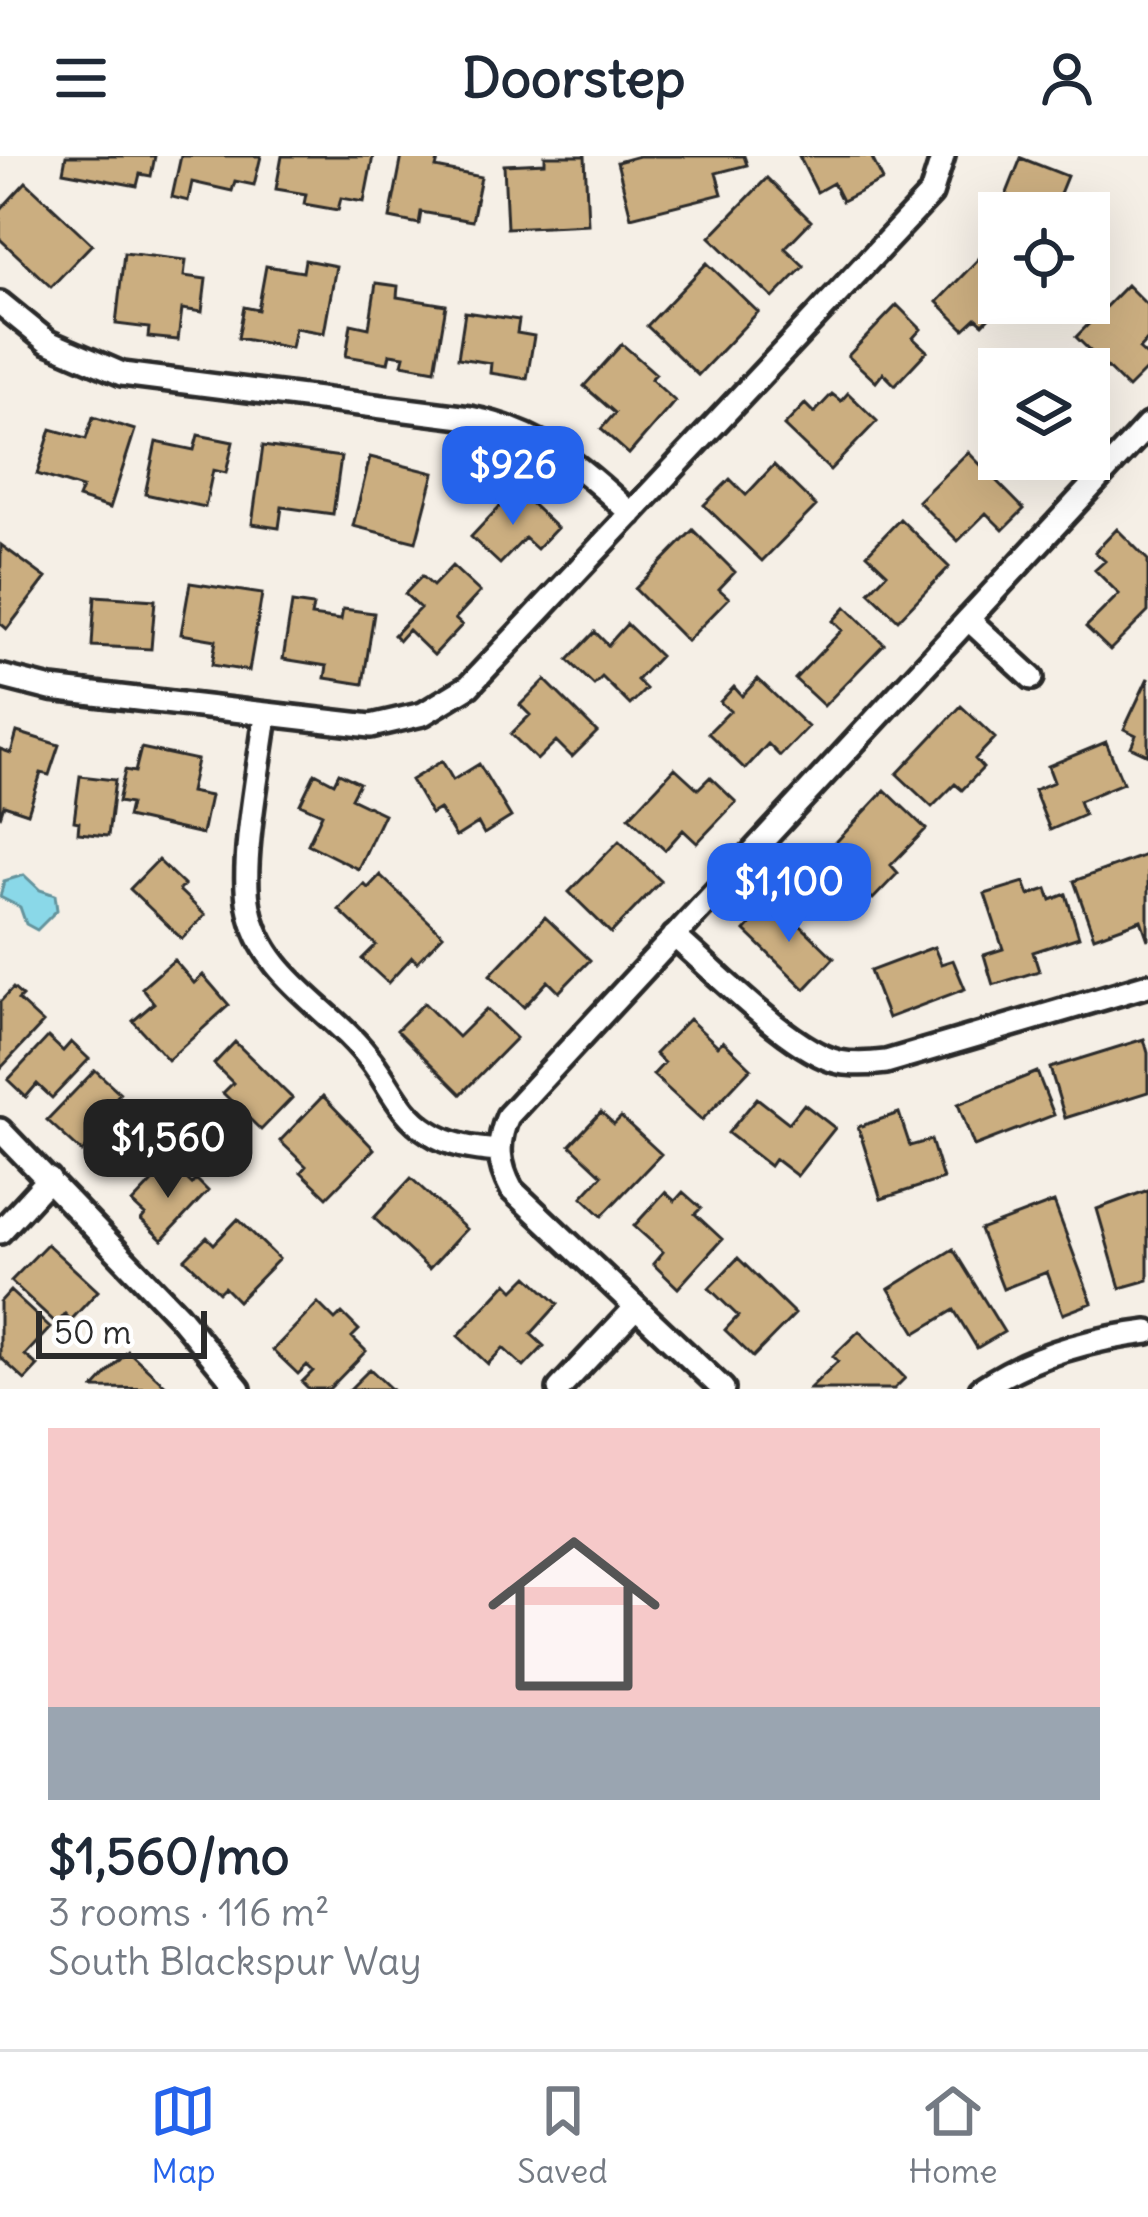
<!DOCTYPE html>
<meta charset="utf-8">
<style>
:root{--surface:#fff;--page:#f6f6f7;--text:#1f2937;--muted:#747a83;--line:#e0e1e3;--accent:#2563eb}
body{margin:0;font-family:Delius,sans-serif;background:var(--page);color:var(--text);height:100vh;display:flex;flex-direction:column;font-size:45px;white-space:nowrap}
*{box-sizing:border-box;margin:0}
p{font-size:39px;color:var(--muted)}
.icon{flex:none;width:66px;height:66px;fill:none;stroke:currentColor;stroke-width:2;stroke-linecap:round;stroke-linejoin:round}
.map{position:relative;height:1233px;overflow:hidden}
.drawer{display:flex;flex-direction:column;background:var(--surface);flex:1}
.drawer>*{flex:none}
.controls{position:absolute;left:978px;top:36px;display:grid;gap:24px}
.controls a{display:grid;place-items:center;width:132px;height:132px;border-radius:0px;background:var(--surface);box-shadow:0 12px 48px #0002;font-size:60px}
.scale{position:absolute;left:36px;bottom:30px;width:171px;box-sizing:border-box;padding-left:12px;border:6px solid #2b2b2b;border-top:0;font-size:33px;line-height:42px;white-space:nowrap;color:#2b2b2b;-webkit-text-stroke:9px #fff;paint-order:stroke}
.price{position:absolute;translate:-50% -102px;padding:0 27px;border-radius:24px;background:var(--accent);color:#fff;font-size:39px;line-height:78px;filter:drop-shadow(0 3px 6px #0008)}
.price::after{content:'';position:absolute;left:50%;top:72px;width:36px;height:27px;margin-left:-18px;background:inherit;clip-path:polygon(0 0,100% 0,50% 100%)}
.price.active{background:#222;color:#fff}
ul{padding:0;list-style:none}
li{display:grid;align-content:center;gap:24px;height:636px;padding:0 48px}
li+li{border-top:3px solid var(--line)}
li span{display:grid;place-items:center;height:372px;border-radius:0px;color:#555}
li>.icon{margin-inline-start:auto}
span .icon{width:216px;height:216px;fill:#fffc;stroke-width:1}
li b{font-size:51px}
header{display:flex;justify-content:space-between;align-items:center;height:156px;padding:0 48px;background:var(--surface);font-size:54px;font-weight:800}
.dock{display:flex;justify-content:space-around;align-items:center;height:168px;border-top:3px solid var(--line);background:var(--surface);font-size:33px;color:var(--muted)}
.dock a{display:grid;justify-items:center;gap:6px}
.dock .active{color:var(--accent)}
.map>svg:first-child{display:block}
.water{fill:#8ad8e8;stroke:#64939c;stroke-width:3}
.building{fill:#cbae80;stroke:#2b2b2b;stroke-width:3}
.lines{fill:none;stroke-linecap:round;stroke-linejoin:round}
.minor-casing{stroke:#2b2b2b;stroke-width:30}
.minor{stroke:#fff;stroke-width:21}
</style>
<header><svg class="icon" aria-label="menu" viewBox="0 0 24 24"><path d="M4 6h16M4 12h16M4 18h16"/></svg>Doorstep<svg class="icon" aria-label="person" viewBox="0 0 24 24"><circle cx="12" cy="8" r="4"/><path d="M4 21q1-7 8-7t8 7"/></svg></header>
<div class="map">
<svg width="1148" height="1233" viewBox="0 0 1148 1233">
<rect width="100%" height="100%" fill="#f5efe6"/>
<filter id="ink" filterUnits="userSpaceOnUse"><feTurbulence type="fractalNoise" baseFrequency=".00833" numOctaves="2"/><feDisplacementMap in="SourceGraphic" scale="24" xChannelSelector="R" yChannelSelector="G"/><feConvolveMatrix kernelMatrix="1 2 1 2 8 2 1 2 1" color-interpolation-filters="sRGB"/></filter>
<g filter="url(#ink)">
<path class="water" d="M 24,719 L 40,734 L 55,739 L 57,754 L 37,774 L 26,768 L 20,751 L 0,741 L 4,725 Z"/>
<path class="building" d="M 66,0 L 155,0 L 151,20 L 140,18 L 137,30 L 63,16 Z
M 181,0 L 261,0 L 254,29 L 235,25 L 232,35 L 192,26 L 188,45 L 172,41 Z
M 282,0 L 373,0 L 364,46 L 341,42 L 338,54 L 304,48 L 306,38 L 276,33 Z
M 402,0 L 439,0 L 436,12 L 481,21 L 472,65 L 421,56 L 419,68 L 390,62 Z
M 545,0 L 585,0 L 588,68 L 507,72 L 504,9 L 545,7 Z
M 639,0 L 744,0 L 747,9 L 716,17 L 722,38 L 631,61 L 617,6 Z
M 799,0 L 871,0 L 883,24 L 842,45 L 833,27 L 817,36 Z
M 1021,2 L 1067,20 L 1052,57 L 999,57 Z
M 767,22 L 811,65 L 785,92 L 804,110 L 773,142 L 710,81 Z
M 26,26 L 92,88 L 51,131 L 0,83 L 0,54 Z
M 990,91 L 999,100 L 999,147 L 1003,147 L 983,168 L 976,162 L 964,173 L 937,146 Z
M 124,97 L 186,104 L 184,120 L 206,123 L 202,156 L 182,153 L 178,184 L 148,181 L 149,172 L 116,168 Z
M 305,104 L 336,110 L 324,177 L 295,172 L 291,192 L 238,182 L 244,151 L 258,154 L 266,110 L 303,116 Z
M 707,107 L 758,156 L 698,219 L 647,170 Z
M 376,127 L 398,130 L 397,141 L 446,149 L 435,214 L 402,208 L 404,200 L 390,198 L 388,207 L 346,200 L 351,168 L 369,172 Z
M 1127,129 L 1148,150 L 1148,183 L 1139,193 L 1148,201 L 1148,212 L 1128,232 L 1076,181 Z
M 897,149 L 921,173 L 913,182 L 927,195 L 895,229 L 883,217 L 876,226 L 848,200 Z
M 465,156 L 519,164 L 517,177 L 534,180 L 527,223 L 490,217 L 491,207 L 458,202 Z
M 622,188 L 656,218 L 651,223 L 675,245 L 629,298 L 601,273 L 615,257 L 584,230 Z
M 848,237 L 877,265 L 830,314 L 784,270 L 805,248 L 814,257 L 832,238 L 841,245 Z
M 93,261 L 135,274 L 110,352 L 78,342 L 82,332 L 37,318 L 51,273 L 86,283 Z
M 198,279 L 233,286 L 226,317 L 213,314 L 205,351 L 145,338 L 156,286 L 194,294 Z
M 263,290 L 341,301 L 333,358 L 282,351 L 279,372 L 252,368 Z
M 968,296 L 1024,353 L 1003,374 L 986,357 L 958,385 L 918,345 Z
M 370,301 L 434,317 L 416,386 L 353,370 Z
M 774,309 L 816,350 L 762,405 L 704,349 L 730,323 L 746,339 Z
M 516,333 L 557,372 L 537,393 L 525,382 L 500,408 L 471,381 Z
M 900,363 L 949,411 L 898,464 L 869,436 L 887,417 L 867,398 Z
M 1117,373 L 1148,404 L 1148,456 L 1110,494 L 1086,471 L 1119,438 L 1095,414 L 1105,405 L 1095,396 Z
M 693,374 L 735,416 L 719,433 L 729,442 L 687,485 L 635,433 Z
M 1,389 L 46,422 L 7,473 L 0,467 Z
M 452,410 L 480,436 L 455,463 L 462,469 L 434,499 L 408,474 L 399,484 L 394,479 L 420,452 L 405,438 L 422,420 L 433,430 Z
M 190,427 L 262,438 L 249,515 L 212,509 L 216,484 L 181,478 Z
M 95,440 L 155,444 L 151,493 L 92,490 Z
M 292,447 L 313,450 L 311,460 L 341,464 L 343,453 L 374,457 L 363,528 L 325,522 L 327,510 L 283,503 Z
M 846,451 L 884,488 L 824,550 L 795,523 L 842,474 L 833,465 Z
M 627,468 L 660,500 L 637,524 L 646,533 L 630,549 L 602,521 L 594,529 L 568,504 L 595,476 L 608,489 Z
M 1148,522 L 1148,599 L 1131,591 L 1136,579 L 1124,573 Z
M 758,523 L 808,571 L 780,600 L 768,588 L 745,613 L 708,577 L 730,555 L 720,546 L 734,531 L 742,540 Z
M 545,524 L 597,576 L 572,601 L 556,585 L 537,604 L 511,578 L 530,559 L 520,549 Z
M 961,550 L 995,582 L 975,603 L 983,612 L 962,634 L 955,628 L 932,651 L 897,618 Z
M 17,576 L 59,589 L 49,619 L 41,617 L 28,657 L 4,649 L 0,661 L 0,593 L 11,597 Z
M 1106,586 L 1123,627 L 1079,645 L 1084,659 L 1050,674 L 1034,634 L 1054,626 L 1048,610 Z
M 141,592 L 197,604 L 190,636 L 210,640 L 202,678 L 127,661 L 130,648 L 118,646 L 125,614 L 135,616 Z
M 442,605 L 453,624 L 479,608 L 511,661 L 484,678 L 478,667 L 456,681 L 439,653 L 431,658 L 411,624 Z
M 675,612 L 698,633 L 710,621 L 736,646 L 697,687 L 683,674 L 665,694 L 629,661 Z
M 315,617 L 334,627 L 339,617 L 359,627 L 351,642 L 384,658 L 358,713 L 308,688 L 322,658 L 300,648 Z
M 80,620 L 115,624 L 108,680 L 78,677 L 79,666 L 74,665 Z
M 885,634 L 926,673 L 891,709 L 898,717 L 873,743 L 825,698 Z
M 619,685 L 661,725 L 611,777 L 569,736 Z
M 1148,698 L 1148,784 L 1141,764 L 1094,781 L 1074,725 Z
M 158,704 L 184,729 L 179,734 L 205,759 L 182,783 L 130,733 Z
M 380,719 L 443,779 L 417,806 L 412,801 L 388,827 L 362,803 L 376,789 L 339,754 L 364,728 L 368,732 Z
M 1024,726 L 1029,739 L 1047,733 L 1051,744 L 1066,738 L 1079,781 L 1033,796 L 1039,815 L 993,829 L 984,799 L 1003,793 L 985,738 Z
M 774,744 L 834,802 L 805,833 L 745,775 Z
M 545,761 L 590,804 L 559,836 L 548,825 L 524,851 L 490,819 Z
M 934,791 L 941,808 L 953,804 L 965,833 L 888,862 L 870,815 Z
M 174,804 L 194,827 L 203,819 L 229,849 L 168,904 L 133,865 L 154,847 L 142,832 Z
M 13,832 L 22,840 L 18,844 L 43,867 L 0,913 L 0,846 Z
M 424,847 L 458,881 L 486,853 L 516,882 L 461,938 L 397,874 Z
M 689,863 L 718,890 L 723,885 L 751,912 L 702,964 L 653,919 L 664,907 L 655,898 Z
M 48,881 L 63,895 L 71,886 L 89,903 L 52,942 L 37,928 L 26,941 L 8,924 Z
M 1144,883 L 1148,897 L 1148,936 L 1065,962 L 1050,912 Z
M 235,886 L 292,942 L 261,974 L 223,937 L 233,927 L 214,908 Z
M 95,914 L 120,937 L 115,943 L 124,951 L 82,996 L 47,964 Z
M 1037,916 L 1054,959 L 974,990 L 958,948 Z
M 323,940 L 374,993 L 327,1041 L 301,1016 L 306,1010 L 280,985 Z
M 757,942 L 789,967 L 804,948 L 835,972 L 797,1020 L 775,1003 L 770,1010 L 728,977 Z
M 601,956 L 614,968 L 621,961 L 661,998 L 602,1060 L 582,1041 L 602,1019 L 570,989 Z
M 899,957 L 910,990 L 931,984 L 943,1023 L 881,1043 L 858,971 Z
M 136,961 L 150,974 L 159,966 L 176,984 L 139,1021 L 126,1008 L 111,1023 L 89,1002 Z
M 170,1007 L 192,1028 L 196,1023 L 208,1035 L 162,1084 L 141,1064 L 145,1059 L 132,1047 Z
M 411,1022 L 466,1073 L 429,1113 L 374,1062 Z
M 1148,1034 L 1148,1124 L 1120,1132 L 1097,1053 Z
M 665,1036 L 675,1045 L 683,1036 L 701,1052 L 695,1058 L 722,1083 L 678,1132 L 653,1108 L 663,1096 L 634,1070 Z
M 1054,1046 L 1092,1147 L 1063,1158 L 1047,1116 L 1003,1133 L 980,1074 Z
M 238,1063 L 279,1103 L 238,1145 L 224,1131 L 219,1136 L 185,1103 L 207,1081 L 214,1088 Z
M 47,1088 L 98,1135 L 71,1164 L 65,1158 L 57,1168 L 11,1125 Z
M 953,1093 L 1004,1176 L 977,1192 L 954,1154 L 916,1177 L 889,1133 Z
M 738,1102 L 795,1158 L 753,1201 L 725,1174 L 738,1160 L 709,1132 Z
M 528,1120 L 558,1148 L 531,1178 L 544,1190 L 524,1211 L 503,1192 L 488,1208 L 458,1180 L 507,1127 L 514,1134 Z
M 10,1135 L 50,1172 L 25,1199 L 38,1210 L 25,1224 L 0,1201 L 0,1146 Z
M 318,1147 L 335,1164 L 342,1157 L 359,1174 L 352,1181 L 366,1195 L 329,1233 L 309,1233 L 302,1226 L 313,1215 L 307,1209 L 298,1218 L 273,1194 Z
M 859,1175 L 905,1222 L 894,1233 L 809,1233 L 838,1205 L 833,1200 Z
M 128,1195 L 169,1233 L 94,1232 Z
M 370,1213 L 391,1233 L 350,1233 Z"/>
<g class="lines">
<g class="minor-casing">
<path id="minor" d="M 0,147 L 48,186 L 122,218 L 470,262 C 539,275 582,311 631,358
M 968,463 L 1032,522
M 0,520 L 51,533 L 371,570 L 423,558 L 469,530 L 931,38 L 943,0
M 266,559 C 260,608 240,706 249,751 C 262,823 332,851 372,906 C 391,931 400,958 429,976 C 450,990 474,993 499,995
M 674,780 C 713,813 791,895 839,906 C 854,909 870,908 886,906 L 1148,829
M 0,974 L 178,1159 L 239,1233
M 0,1076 L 49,1023
M 559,1233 L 636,1151
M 723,1233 L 512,1034 C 498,1008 496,987 508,960 L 1148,269
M 981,1233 C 1030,1200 1090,1183 1148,1176"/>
</g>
<use href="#minor" class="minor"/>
</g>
</g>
</svg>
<div class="controls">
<a><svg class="icon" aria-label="locate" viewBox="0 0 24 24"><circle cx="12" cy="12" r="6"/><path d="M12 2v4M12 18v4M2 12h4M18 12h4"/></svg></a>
<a><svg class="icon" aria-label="layers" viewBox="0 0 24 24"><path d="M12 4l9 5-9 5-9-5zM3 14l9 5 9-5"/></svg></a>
</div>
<div class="scale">50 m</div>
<b class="price" style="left:513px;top:372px">$926</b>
<b class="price" style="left:789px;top:789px">$1,100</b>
<b class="price active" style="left:168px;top:1045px">$1,560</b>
</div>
<section class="drawer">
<ul>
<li><span style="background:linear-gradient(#f6c9c9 75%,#9aa5b1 0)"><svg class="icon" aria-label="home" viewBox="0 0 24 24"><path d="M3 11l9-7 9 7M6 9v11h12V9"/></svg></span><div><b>$1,560/mo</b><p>3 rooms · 116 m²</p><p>South Blackspur Way</p></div></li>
</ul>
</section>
<nav class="dock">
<a class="active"><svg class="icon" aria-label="map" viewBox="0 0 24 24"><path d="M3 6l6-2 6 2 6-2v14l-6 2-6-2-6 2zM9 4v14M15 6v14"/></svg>Map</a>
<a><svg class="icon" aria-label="saved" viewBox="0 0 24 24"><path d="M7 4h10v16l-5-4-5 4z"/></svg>Saved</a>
<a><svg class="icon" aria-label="home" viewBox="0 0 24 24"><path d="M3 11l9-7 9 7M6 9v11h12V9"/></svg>Home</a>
</nav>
